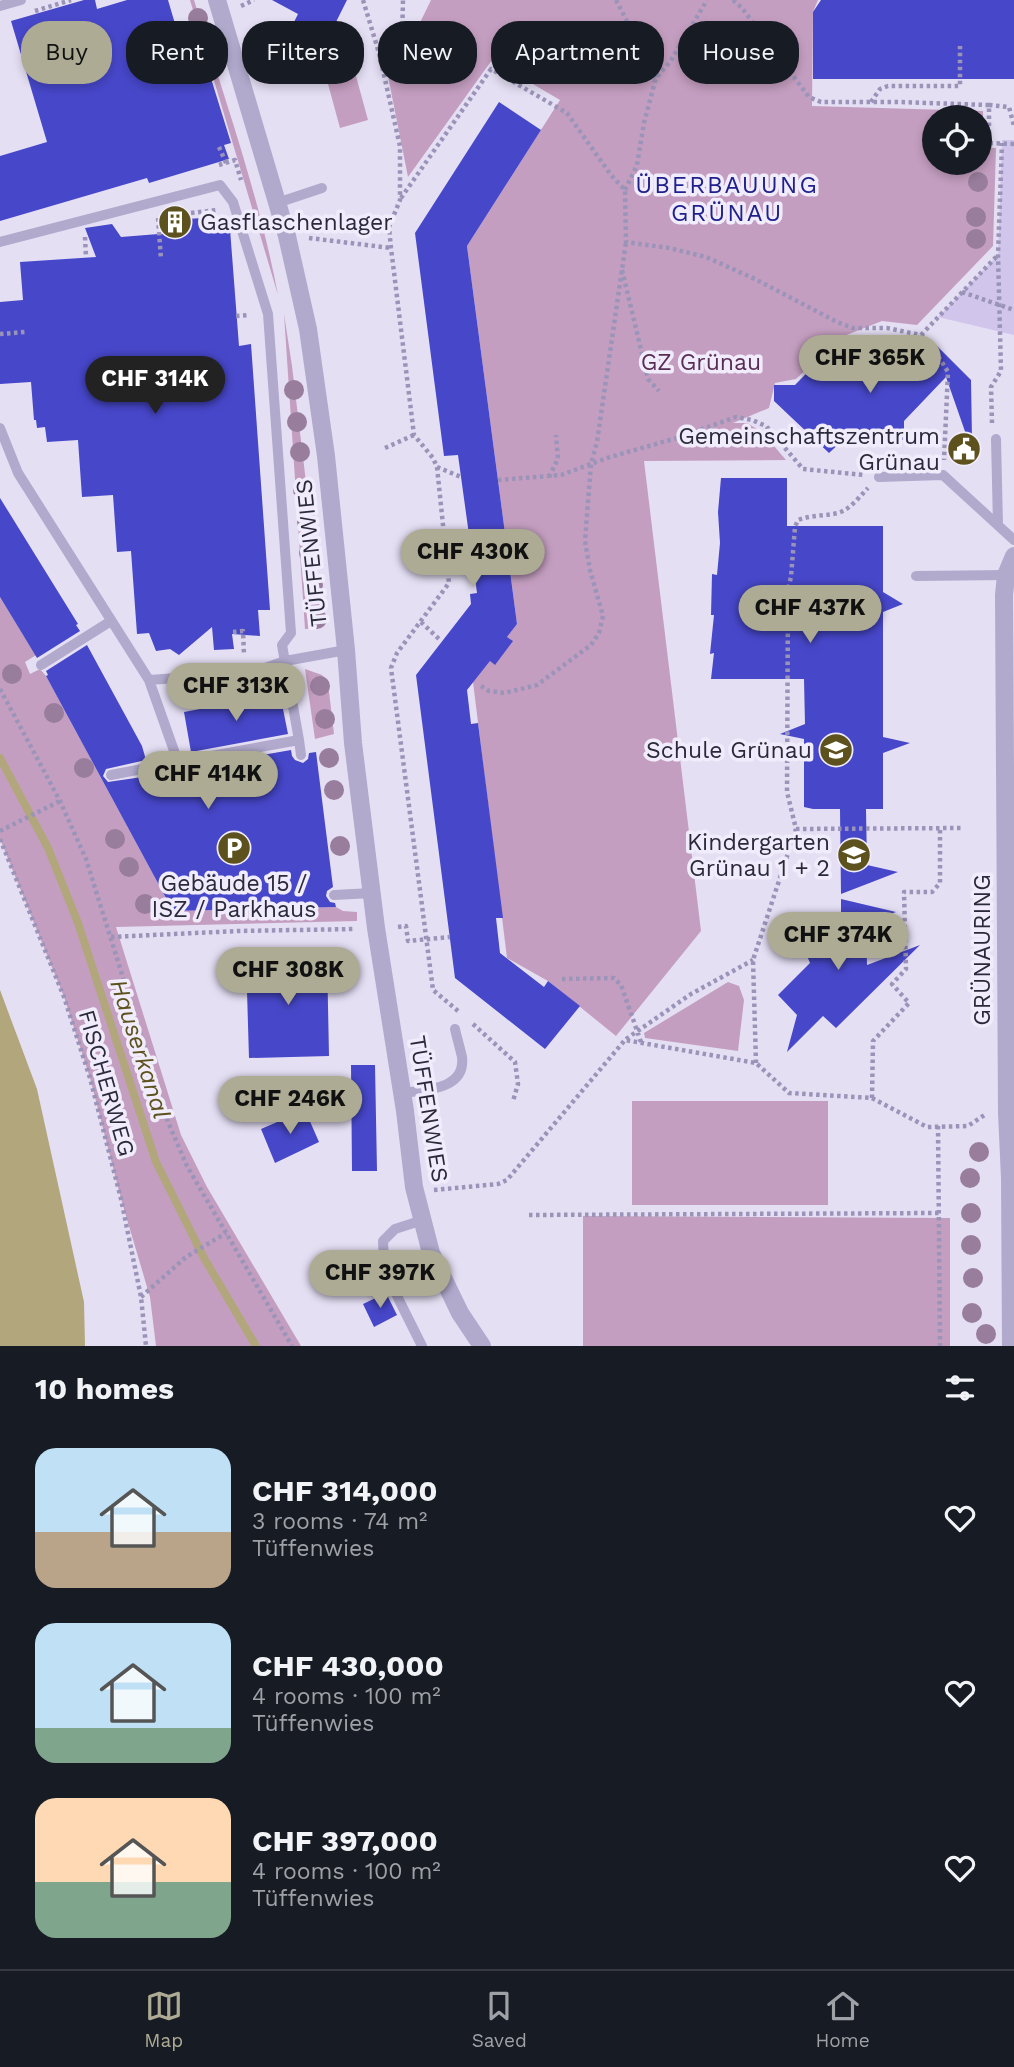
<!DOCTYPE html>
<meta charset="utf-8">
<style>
:root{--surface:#171b24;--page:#20242c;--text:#f1f3f6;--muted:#9ea1a6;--line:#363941;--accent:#aeab94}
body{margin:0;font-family:"Work Sans",sans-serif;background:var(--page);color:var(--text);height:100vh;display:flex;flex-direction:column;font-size:26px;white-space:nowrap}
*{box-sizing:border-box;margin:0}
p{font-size:23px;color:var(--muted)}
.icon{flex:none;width:38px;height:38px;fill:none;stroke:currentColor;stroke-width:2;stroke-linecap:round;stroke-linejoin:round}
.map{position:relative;height:1346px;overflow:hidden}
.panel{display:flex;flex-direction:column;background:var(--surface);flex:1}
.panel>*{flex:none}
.hud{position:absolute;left:21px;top:21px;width:973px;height:63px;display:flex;gap:14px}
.controls{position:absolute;left:922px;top:105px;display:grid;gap:14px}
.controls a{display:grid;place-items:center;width:70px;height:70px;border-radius:50%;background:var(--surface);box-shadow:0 4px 10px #0003;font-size:35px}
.price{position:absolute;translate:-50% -60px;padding:0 16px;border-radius:24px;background:var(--accent);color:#111;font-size:23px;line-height:46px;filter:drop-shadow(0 2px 4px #0008)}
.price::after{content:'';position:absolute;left:50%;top:42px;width:21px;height:16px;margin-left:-10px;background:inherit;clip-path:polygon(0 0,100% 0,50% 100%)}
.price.active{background:#222;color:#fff}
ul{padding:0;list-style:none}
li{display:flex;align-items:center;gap:21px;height:175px;padding:0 35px}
li span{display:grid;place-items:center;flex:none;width:196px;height:140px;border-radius:21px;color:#555}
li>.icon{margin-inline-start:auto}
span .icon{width:84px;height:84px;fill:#fffc;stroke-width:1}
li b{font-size:30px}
h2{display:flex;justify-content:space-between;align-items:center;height:84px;padding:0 35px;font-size:30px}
.tag{padding:0 24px;border-radius:28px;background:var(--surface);box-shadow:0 4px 10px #0003;font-size:24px;line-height:63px}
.tag.active{background:var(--accent);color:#111}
.menu{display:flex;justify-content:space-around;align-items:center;height:98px;border-top:2px solid var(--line);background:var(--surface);font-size:19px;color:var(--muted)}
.menu a{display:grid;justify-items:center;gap:4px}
.menu .active{color:var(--accent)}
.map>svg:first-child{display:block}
.green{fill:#c49ec0;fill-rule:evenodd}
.plaza{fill:#d2c5ec}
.water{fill:#b2a77c}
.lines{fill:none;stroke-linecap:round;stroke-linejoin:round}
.stream{stroke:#b2a77c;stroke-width:8}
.building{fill:#4747ca}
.path{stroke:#9b94b9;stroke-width:4.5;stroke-dasharray:3.5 3.5;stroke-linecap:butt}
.service{stroke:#b1aacd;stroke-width:10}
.minor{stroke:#b1aacd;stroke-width:18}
.tree{fill:#987d9c}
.labels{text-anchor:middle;stroke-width:7;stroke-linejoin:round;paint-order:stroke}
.poi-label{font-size:23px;fill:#2b2a3a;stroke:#f0ecfb;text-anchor:end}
.park-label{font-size:23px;fill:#592c54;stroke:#f0ecfb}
.street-label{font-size:23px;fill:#2b2a3a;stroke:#f0ecfb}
.neighbourhood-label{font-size:24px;letter-spacing:2px;fill:#1f208c;stroke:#f0ecfb}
.water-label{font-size:24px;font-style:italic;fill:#5d521d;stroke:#f0ecfb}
</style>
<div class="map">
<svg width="1014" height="1346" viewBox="0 0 1014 1346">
<rect width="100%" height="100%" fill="#e5dff4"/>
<path class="green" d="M 190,0 L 194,0 C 224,97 259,195 278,295 Z
M 431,0 L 818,0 L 813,12 L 812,106 L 983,111 L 983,147 L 996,148 L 993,246 L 917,325 L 882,321 L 839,338 L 796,379 L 775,383 L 769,408 L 733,423 L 747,423 L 762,432 L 786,460 L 644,461 L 701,931 L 616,1036 L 548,981 L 507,958 L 473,682 L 490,661 L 512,641 L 507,637 L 517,624 L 467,246 L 560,100 L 492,60 L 408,177 L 384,56 L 389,54 L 397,70 ZM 934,117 L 980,117 L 980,163 L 934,163 Z
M 356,76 L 368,120 L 340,128 L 328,84 Z
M 284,314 L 292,366 L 323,623 L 319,628 L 305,629 Z
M 0,597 L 33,651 L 41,652 L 25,662 L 30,674 L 40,669 L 46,676 L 173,911 L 336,907 L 343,911 L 357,912 L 357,921 L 116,927 L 181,1135 L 207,1187 L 301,1346 L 156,1346 L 150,1297 L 121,1199 L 90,1078 L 64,997 L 0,839 Z
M 305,669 L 322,675 L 328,683 L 334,734 L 315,739 Z
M 728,982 L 739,986 L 744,1000 L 738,1051 L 645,1038 L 644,1033 Z
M 632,1101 L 828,1101 L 828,1205 L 632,1205 Z
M 583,1216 L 950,1218 L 950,1346 L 583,1346 Z"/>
<path class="plaza" d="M 1002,140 L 1014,140 L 1014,335 L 938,317 L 998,255 Z"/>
<path class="water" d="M 0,990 L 37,1089 L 84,1302 L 85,1346 L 0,1346 Z"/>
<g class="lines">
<path class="stream" d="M 0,758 L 48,848 L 78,923 L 156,1162 L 204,1258 L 256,1346"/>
</g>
<path class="building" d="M 84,0 L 95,0 L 97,9 L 127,0 L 168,0 L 191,78 L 209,72 L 231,143 L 224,145 L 229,159 L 149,183 L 147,178 L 0,221 L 0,156 L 47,142 L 11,21 Z
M 272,0 L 347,0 L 325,44 L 292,26 L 298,14 Z
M 821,0 L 1014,0 L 1014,79 L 813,79 L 813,12 Z
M 499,102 L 541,130 L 467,246 L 517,624 L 507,637 L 513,641 L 495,665 L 490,661 L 467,690 L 471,724 L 478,723 L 503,918 L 496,918 L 500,953 L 544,987 L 548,981 L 580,1006 L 545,1049 L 455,978 L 416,675 L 471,604 L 470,594 L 477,593 L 458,455 L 444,456 L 415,233 Z
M 219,217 L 220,230 L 230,229 L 239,346 L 251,344 L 270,610 L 258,610 L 260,636 L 232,634 L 234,649 L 214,650 L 212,627 L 179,655 L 170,649 L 156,651 L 149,633 L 137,634 L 131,551 L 117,552 L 113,495 L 82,497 L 78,440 L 47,442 L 45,427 L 37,428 L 36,420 L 34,420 L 31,382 L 0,384 L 0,302 L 23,300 L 20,262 L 96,257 L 85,228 L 112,224 L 121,237 L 171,233 L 170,220 Z
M 838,341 L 851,356 L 939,355 L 935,344 L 971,380 L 972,440 L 968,440 L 946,377 L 904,421 L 904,440 L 843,440 L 829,453 L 774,401 L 774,385 L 795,385 Z
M 721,478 L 787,478 L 787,526 L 883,526 L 883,592 L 903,604 L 883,612 L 883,737 L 910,743 L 883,753 L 883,809 L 866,809 L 867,865 L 898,872 L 841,894 L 840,809 L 813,809 L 804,807 L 804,739 L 780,734 L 805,724 L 804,679 L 711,679 L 714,653 L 710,654 L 714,615 L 711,615 L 712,574 L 717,575 L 720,543 L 718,512 Z
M 0,498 L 78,624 L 76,625 L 80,631 L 37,658 L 0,597 Z
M 87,645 L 142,746 L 146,760 L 106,769 L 103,776 L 108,782 L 149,776 L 151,784 L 195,775 L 194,767 L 291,750 L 292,756 L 295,760 L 303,763 L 308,759 L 309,753 L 316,752 L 333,887 L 327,891 L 326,896 L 330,902 L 335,903 L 336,907 L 173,911 L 46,676 L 48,675 L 46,671 Z
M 280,694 L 288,734 L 191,752 L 184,712 Z
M 841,899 L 896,912 L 866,923 L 867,965 L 920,945 L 836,1028 L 823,1016 L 787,1052 L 797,1015 L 778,995 L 810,963 L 800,939 L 841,937 Z
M 327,956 L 329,1056 L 249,1058 L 246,958 Z
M 351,1065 L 375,1065 L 377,1171 L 352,1171 Z
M 305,1110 L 319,1142 L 275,1163 L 261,1129 Z
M 386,1293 L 397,1315 L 374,1327 L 363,1304 Z"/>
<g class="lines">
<path class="path" d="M 363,0 L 379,53 L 400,146 L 400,200 L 389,227 L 391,248 L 414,435 L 433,458 L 437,467 L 449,583 L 397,653 L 391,668 L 433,990 L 458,1011
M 616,0 L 656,78
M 733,0 L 742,8 L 809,97 L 821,102 L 898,102 L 989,105 L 989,143 L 1014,144
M 241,6 L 254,0
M 35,11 L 71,0
M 176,29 L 184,27
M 379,53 L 402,41 L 403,0
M 871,102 L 880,89 L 888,86 L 960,86 L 960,46
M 989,105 L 1009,107 L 1014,126
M 219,147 L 226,163
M 219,165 L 235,160 L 241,180
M 625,190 L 637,165 L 644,123 L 656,78 L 670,62 L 707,0
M 401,198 L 491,69 L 567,113 L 611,175 L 625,190 L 626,242 L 669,248 L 706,257 L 755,279 L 837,322 L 853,328 L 887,328 L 921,335 L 932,346 L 948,372 L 944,460
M 191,213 L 217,210
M 158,218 L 161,259
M 85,237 L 86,257
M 309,238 L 391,248
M 622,270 L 648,379 L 659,391
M 962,292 L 1014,310
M 236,316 L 249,315
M 0,334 L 25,332
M 921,335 L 998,255
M 992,423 L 991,387 L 1001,371 L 998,255 L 1002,143
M 385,448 L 414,435
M 437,467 L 461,477
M 549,477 L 558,459 L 556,435
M 498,480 L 561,475 L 610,457 L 677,438 L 736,417 L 752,420 L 766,426 L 803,469 L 864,475
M 421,622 L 439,639
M 233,632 L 243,631 L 244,655
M 481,686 L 489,691 L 504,693 L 537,685 L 591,645 L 599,633 L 603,616 L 590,570 L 585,541 L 591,464 L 597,442 L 626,242
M 0,689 L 60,801 L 86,859 L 168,1122 L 187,1166 L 292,1346
M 796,829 L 963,828
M 0,831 L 60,801
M 0,839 L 64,997 L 90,1078 L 121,1199 L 141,1297 L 146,1346
M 398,927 L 406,926 L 408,941 L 450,937
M 111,937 L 238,931 L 355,929
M 562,979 L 614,978 L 621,985 L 641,1042
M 473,1024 L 515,1062 L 518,1084 L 513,1101
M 626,1039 L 691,994 L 753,960
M 756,1063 L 753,960 L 796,829 L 787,792 L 788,589 L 791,577 L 795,527 L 798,520 C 811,515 825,516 838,513 C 851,509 859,497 868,488
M 872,1098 L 873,1041 L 909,1003 L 892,984 L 906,969 L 904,892 L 932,892 L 940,883 L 940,828
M 938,1126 L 940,1346
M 434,1190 L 498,1184 L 507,1180 L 625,1040 L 756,1063 L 789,1093 L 872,1098 L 927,1127 L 968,1126 L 986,1114
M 529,1215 L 939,1213
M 141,1297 L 186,1257 L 226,1233"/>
<path class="service" d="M 0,6 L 21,0
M 277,203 L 322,188
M 0,242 L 220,185 L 233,202 L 268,314 L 291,633 L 282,645 L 299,740 L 178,762 L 149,680
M 0,428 L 18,473 L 149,680 L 246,673 L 265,668 L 285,661 L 346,650
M 996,439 L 998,525
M 879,477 L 943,475 L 1014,540
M 916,576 L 1006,575
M 41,665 L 111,621
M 299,740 L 301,755
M 111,775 L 178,762
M 334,895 L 372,893
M 402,1093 C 424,1090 466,1090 462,1057 C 460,1048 457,1038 455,1029
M 422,1346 L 398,1298 L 384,1262 L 383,1241 L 395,1229 L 423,1220"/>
<path class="minor" d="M 217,0 L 287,236 L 308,329 L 326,456 L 346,650 L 353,743 L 376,928 L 405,1111 L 414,1187 L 431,1253 L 460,1313 L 482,1346
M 1011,1346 L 1010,1178 L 1007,1113 L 1004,595 L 1006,575 L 1014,556"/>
</g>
<g class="tree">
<circle cx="198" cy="18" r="10"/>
<circle cx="978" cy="182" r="10"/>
<circle cx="976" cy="217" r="10"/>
<circle cx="976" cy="239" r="10"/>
<circle cx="294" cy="390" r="10"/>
<circle cx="297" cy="422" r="10"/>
<circle cx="300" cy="452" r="10"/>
<circle cx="303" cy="490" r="10"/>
<circle cx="307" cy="522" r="10"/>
<circle cx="309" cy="553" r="10"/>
<circle cx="313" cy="585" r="10"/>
<circle cx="317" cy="619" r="10"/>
<circle cx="12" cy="674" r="10"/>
<circle cx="320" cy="686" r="10"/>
<circle cx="54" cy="713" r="10"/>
<circle cx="325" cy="719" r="10"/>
<circle cx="329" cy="758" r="10"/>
<circle cx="84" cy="768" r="10"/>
<circle cx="334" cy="790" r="10"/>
<circle cx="115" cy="839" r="10"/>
<circle cx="340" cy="846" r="10"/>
<circle cx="129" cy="867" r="10"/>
<circle cx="145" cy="904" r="10"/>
<circle cx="979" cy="1152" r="10"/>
<circle cx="970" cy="1178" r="10"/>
<circle cx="971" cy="1213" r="10"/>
<circle cx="971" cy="1245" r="10"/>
<circle cx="973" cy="1278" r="10"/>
<circle cx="972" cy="1313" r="10"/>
<circle cx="986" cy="1334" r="10"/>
</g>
<defs>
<g id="building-disc" transform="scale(1.75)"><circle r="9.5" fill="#5d521d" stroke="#f0ecfb"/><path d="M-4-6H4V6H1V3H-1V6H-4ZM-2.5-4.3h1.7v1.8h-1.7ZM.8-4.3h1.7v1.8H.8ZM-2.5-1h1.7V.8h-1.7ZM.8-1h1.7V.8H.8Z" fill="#fff"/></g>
<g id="civic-disc" transform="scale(1.75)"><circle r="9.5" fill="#5d521d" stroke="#f0ecfb"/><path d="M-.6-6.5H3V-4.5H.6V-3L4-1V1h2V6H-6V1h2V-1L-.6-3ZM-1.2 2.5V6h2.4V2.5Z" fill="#fff"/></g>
<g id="school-disc" transform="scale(1.75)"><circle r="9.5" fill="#5d521d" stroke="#f0ecfb"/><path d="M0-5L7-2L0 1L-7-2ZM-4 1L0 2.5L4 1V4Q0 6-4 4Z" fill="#fff"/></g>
<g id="parking-disc" transform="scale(1.75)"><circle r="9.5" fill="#5d521d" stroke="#f0ecfb"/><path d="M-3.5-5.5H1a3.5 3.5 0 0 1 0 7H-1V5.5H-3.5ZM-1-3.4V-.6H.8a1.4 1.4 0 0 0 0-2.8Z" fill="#fff"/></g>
</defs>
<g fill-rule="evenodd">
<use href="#building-disc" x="175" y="222"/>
<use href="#civic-disc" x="964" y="449"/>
<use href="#school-disc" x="836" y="750"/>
<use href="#parking-disc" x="234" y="848"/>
<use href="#school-disc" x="854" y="855"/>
</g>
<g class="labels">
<g class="poi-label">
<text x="200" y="230" text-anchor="start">Gasflaschenlager</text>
<text x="940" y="444">Gemeinschaftszentrum<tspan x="940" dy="26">Grünau</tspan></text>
<text x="812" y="758">Schule Grünau</text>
<text x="830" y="850">Kindergarten<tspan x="830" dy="26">Grünau 1 + 2</tspan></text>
<text x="234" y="891" text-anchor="middle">Gebäude 15 /<tspan x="234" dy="26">ISZ / Parkhaus</tspan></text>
</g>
<g class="park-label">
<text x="701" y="370">GZ Grünau</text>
</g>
<g class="street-label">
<text transform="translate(311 553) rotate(-96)" y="8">TÜFFENWIES</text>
<text transform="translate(982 950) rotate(-90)" y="8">GRÜNAURING</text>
<text transform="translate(107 1083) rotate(74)" y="8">FISCHERWEG</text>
<text transform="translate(429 1109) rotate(81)" y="8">TÜFFENWIES</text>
</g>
<g class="neighbourhood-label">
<text x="727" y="193">ÜBERBAUUNG<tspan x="727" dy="28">GRÜNAU</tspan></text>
</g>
<g class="water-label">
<text transform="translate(140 1049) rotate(72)" y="8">Hauserkanal</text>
</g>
</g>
</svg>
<div class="controls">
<a><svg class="icon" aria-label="locate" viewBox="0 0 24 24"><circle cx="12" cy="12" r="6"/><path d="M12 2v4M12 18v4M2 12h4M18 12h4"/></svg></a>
</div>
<b class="price" style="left:870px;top:395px">CHF 365K</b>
<b class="price active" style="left:155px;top:416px">CHF 314K</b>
<b class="price" style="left:473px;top:589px">CHF 430K</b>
<b class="price" style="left:810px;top:645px">CHF 437K</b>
<b class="price" style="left:236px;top:723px">CHF 313K</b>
<b class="price" style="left:208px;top:811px">CHF 414K</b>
<b class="price" style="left:838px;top:972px">CHF 374K</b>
<b class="price" style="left:288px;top:1007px">CHF 308K</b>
<b class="price" style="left:290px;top:1136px">CHF 246K</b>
<b class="price" style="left:380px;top:1310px">CHF 397K</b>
<div class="hud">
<a class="tag active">Buy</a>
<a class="tag">Rent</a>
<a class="tag">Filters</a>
<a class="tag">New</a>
<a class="tag">Apartment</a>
<a class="tag">House</a>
</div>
</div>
<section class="panel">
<h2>10 homes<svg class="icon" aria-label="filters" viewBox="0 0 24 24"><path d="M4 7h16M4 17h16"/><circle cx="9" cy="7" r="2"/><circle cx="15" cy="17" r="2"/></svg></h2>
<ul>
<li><span style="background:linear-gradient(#bfe0f5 60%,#b9a48a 0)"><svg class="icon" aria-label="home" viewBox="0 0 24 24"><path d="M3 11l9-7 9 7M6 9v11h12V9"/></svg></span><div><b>CHF 314,000</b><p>3 rooms · 74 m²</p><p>Tüffenwies</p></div><svg class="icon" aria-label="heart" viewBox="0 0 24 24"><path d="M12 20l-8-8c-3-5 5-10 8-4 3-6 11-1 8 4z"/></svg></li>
<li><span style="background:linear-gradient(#bfe0f5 75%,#7fa58c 0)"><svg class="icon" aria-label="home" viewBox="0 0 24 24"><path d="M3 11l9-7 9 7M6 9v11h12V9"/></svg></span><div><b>CHF 430,000</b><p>4 rooms · 100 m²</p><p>Tüffenwies</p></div><svg class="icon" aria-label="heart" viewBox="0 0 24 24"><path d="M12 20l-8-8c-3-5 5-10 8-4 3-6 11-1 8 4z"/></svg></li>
<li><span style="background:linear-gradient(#ffd9b3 60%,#7fa58c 0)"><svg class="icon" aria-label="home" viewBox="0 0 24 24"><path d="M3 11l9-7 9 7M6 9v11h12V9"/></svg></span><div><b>CHF 397,000</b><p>4 rooms · 100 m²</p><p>Tüffenwies</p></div><svg class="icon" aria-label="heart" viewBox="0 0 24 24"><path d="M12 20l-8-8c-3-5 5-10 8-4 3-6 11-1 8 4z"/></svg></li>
</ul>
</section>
<nav class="menu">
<a class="active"><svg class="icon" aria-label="map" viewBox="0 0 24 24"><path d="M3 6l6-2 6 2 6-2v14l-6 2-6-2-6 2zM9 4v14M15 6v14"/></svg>Map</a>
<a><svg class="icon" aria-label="saved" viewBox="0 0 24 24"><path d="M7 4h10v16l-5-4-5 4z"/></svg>Saved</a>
<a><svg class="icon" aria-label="home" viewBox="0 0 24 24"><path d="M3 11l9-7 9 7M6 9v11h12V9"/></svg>Home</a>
</nav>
